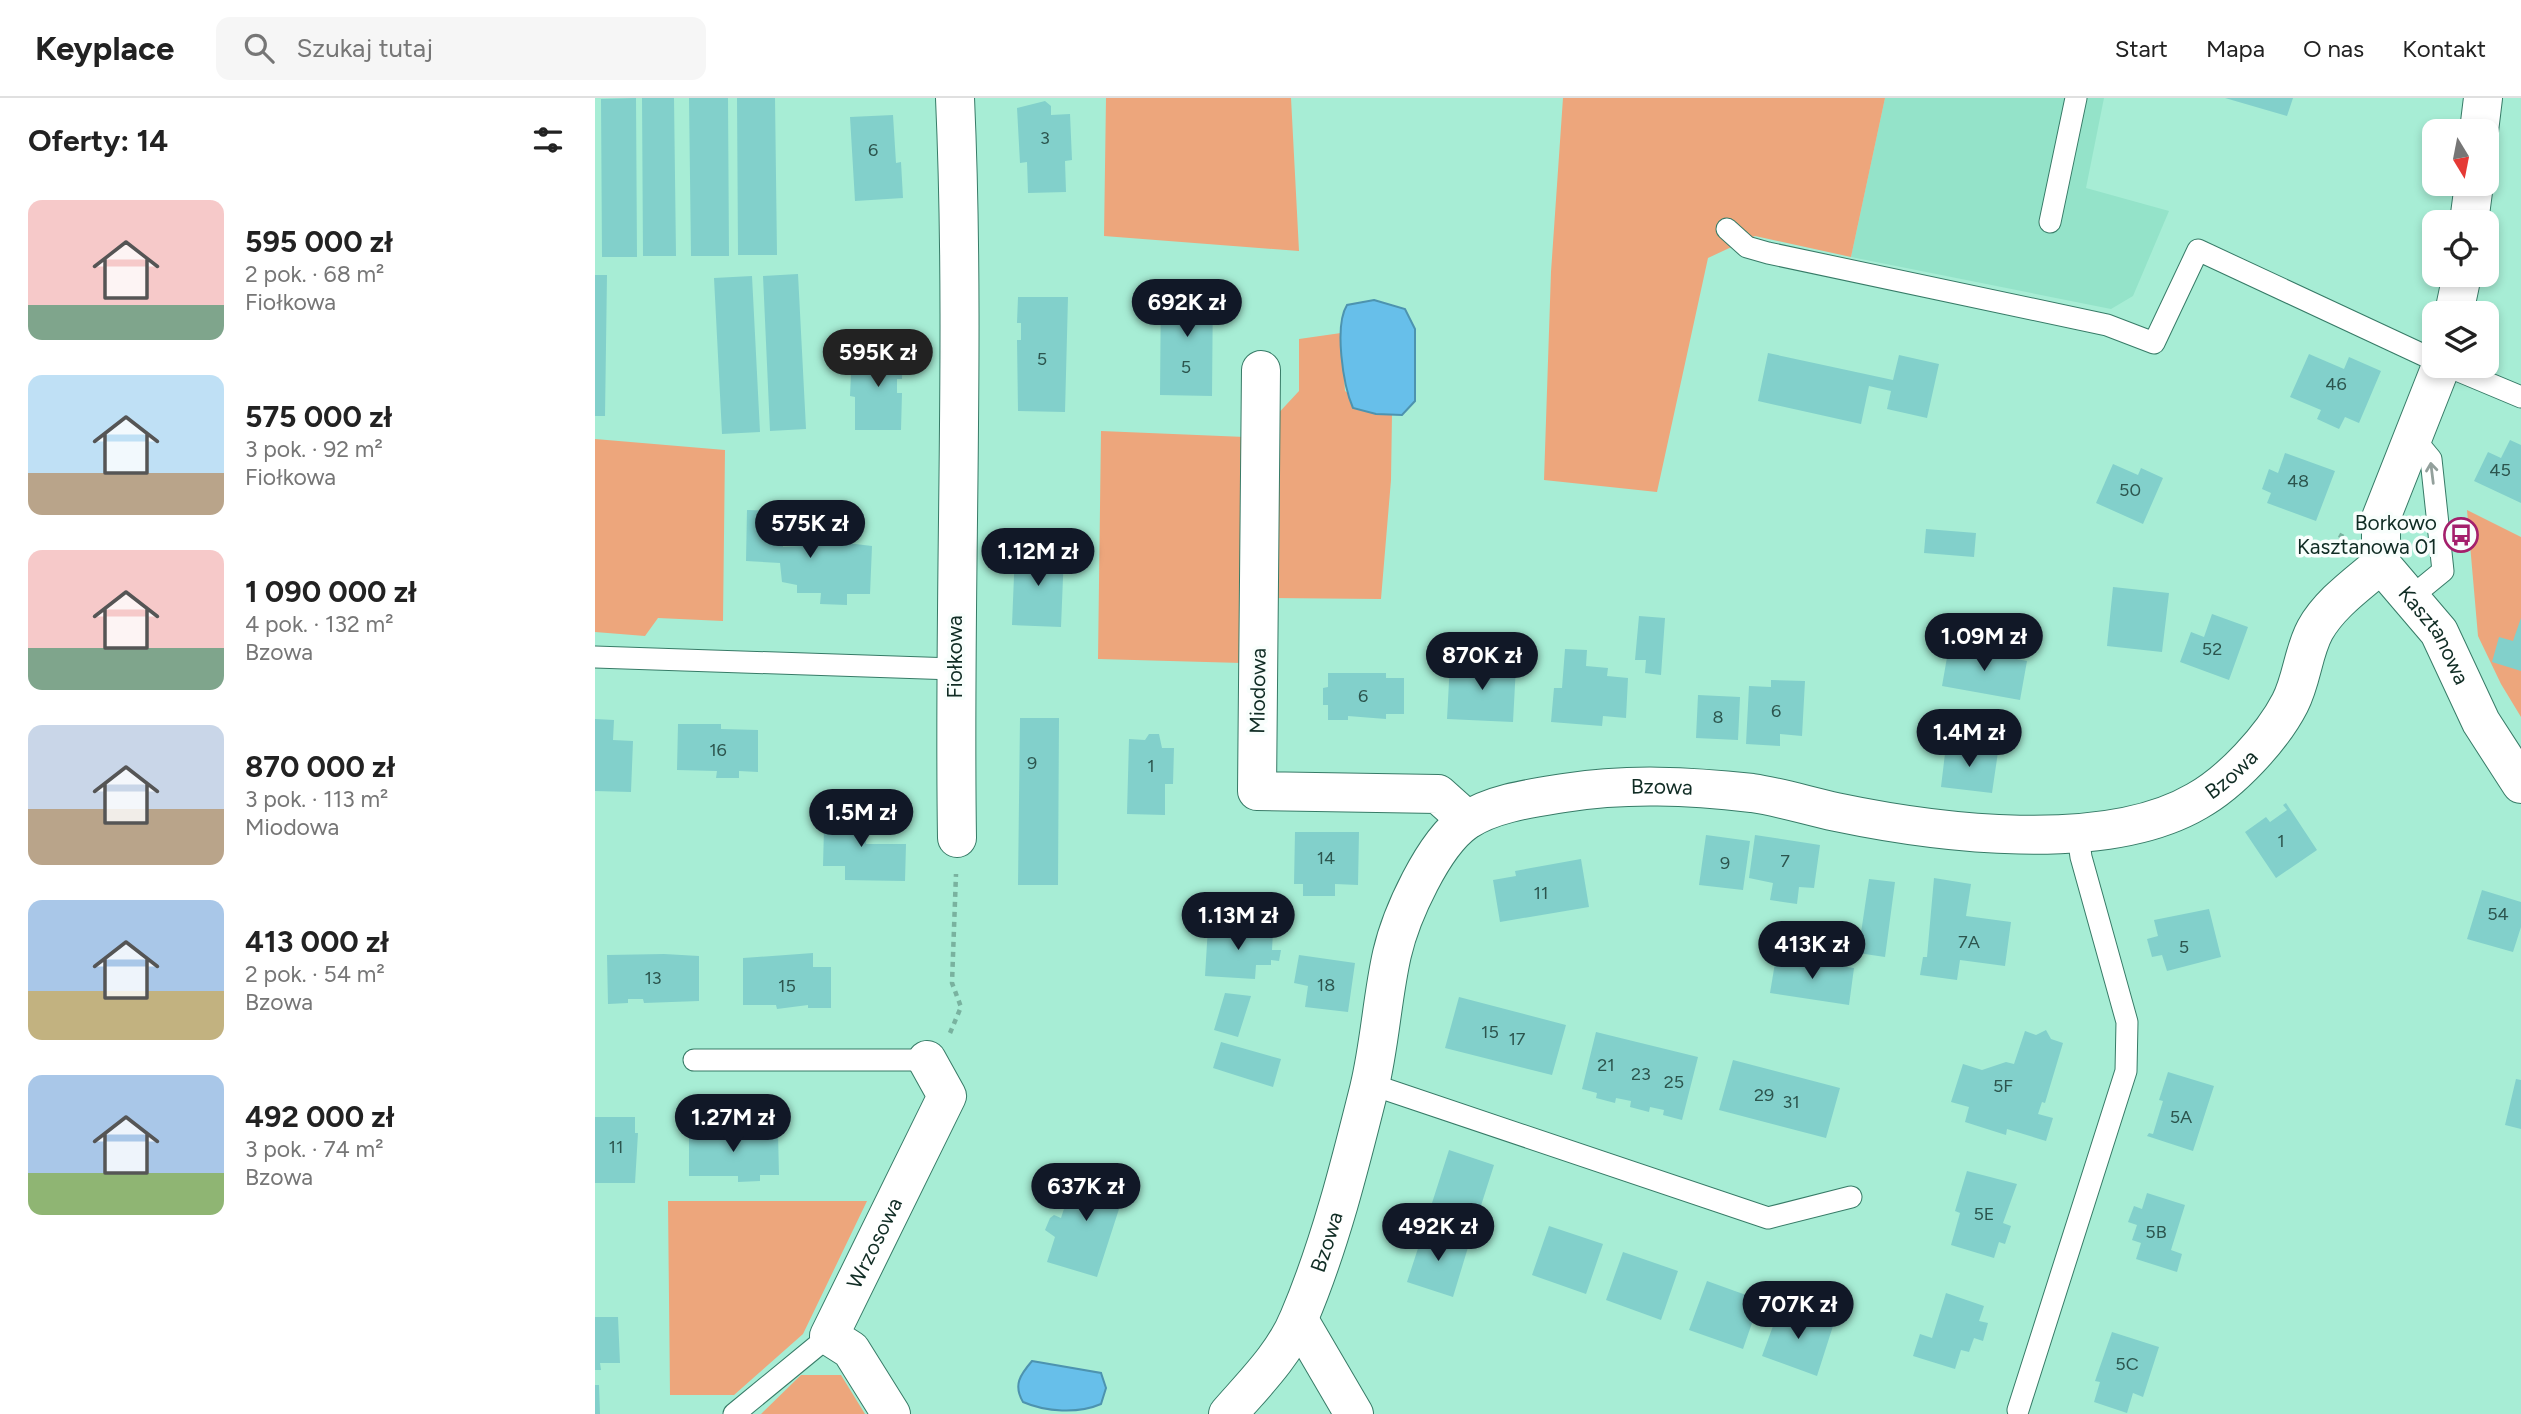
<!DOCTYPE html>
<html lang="pl">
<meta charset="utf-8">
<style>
:root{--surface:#fff;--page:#f6f6f6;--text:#222;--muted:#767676;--line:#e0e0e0;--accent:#111827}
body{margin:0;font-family:Figtree,sans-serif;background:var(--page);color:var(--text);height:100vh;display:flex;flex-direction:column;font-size:26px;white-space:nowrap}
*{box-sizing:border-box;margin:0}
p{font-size:23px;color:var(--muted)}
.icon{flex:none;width:38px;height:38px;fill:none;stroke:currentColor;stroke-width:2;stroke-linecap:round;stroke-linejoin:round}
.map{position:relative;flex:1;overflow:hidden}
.details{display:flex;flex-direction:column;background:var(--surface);width:595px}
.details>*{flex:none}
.needle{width:46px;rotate:170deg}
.controls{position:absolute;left:1827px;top:21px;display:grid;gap:14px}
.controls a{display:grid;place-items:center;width:77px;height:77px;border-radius:14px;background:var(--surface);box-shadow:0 4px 10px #0003;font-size:35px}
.price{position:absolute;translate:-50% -60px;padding:0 16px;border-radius:24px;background:var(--accent);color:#fff;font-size:23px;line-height:46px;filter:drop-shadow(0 2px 4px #0008)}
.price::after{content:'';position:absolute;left:50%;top:42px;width:21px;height:16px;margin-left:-10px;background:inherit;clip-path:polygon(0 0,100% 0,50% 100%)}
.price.selected{background:#222;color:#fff}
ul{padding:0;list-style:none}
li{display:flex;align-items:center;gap:21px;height:175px;padding:0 28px}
li span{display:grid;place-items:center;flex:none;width:196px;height:140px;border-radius:14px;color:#555}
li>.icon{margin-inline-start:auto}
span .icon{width:84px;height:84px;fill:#fffc;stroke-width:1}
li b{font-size:30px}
h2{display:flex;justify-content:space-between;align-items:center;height:84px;padding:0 28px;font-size:30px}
header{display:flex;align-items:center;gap:42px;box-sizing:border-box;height:98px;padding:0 35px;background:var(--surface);border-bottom:2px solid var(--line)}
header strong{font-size:33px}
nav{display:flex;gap:38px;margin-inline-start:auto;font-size:24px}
.search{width:490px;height:63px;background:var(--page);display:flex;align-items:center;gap:18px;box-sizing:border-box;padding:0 24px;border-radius:14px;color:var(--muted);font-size:26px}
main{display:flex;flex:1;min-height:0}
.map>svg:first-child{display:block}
.built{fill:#94e3c9}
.green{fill:#eda67c}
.water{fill:#67bfea;stroke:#4d93af;stroke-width:2}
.building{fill:#82d0cb}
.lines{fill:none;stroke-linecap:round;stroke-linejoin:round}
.lane-casing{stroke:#377b67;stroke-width:23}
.street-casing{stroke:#377b67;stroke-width:40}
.secondary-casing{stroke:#377b67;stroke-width:40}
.path{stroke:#79b29f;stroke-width:4.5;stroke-dasharray:5 5;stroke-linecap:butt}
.lane{stroke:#fff;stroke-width:21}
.street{stroke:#fff;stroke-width:38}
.secondary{stroke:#fff;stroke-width:38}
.oneway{stroke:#93a09c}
.labels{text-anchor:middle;stroke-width:7;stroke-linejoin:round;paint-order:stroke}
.number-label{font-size:18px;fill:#2c554e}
.poi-label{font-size:21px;fill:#102c24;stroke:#f8fefc;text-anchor:end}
.street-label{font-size:21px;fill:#102c24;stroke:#f8fefc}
</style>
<header>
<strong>Keyplace</strong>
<div class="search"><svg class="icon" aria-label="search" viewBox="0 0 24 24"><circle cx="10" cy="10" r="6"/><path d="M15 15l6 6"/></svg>Szukaj tutaj</div>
<nav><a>Start</a><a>Mapa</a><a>O nas</a><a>Kontakt</a></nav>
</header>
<main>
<section class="details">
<h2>Oferty: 14<svg class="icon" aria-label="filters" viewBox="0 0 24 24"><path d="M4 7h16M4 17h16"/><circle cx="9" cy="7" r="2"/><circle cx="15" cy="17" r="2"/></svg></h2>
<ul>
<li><span style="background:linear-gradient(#f6c9c9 75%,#7fa58c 0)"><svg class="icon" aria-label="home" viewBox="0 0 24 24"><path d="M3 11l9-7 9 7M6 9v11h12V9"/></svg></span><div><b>595 000 zł</b><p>2 pok. · 68 m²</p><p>Fiołkowa</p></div></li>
<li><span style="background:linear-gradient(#bfe0f5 70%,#b9a48a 0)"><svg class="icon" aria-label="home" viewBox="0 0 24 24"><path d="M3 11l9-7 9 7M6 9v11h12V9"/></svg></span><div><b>575 000 zł</b><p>3 pok. · 92 m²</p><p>Fiołkowa</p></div></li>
<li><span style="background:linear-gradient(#f6c9c9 70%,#7fa58c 0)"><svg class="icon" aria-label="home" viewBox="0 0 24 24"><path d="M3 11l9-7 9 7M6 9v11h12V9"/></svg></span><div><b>1 090 000 zł</b><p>4 pok. · 132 m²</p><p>Bzowa</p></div></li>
<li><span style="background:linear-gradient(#c9d6e8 60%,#b9a48a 0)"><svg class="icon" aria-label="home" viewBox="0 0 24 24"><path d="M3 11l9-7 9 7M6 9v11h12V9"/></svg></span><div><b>870 000 zł</b><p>3 pok. · 113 m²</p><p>Miodowa</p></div></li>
<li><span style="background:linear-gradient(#a9c7e8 65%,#c2b280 0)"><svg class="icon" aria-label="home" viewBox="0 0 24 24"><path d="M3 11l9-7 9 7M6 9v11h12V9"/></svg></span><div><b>413 000 zł</b><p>2 pok. · 54 m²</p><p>Bzowa</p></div></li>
<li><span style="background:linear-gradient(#a9c7e8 70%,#8fb573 0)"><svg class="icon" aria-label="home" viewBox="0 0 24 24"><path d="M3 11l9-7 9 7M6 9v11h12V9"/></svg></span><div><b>492 000 zł</b><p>3 pok. · 74 m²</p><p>Bzowa</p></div></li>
</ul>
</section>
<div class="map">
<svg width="1926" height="1316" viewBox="0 0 1926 1316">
<rect width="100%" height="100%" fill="#a7edd5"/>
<path class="built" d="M 1290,0 L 1509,0 L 1491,90 L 1574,113 L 1538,198 L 1516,211 L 1256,159 Z"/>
<path class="green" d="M 511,0 L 696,0 L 704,153 L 509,138 Z
M 968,0 L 1290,0 L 1256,159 L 1160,138 L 1113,160 L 1062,394 L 949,382 L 956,174 Z
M 746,235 L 750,293 L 781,316 L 797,316 L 796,382 L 786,501 L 674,500 L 678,321 L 704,293 L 704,241 Z
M 506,333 L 650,339 L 647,565 L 503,561 Z
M 0,341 L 130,352 L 128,523 L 63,520 L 50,538 L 0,534 Z
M 1872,412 L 1926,439 L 1926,619 L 1906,586 L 1883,538 Z
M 73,1103 L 272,1103 L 208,1236 L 139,1297 L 75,1297 Z
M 206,1277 L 246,1277 L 270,1316 L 166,1316 Z"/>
<path class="water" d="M 779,202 L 810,211 L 820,231 L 820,303 L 807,317 L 781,316 L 758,310 C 748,287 739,228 752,207 Z
M 437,1263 L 506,1275 L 511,1290 L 506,1306 C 483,1316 451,1314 428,1304 C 418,1287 425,1277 437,1263 Z"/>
<path class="building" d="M 41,0 L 42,159 L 7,159 L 6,1 Z
M 47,0 L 79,0 L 81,158 L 48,158 Z
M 94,0 L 133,0 L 134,158 L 96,158 Z
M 142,0 L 180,0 L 182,157 L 143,157 Z
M 1630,0 L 1698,0 L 1692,18 Z
M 450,3 L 456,8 L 456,17 L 475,16 L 477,62 L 470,63 L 471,94 L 433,95 L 432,64 L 425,65 L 422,10 Z
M 298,17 L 301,65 L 306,64 L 308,100 L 260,103 L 255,19 Z
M 203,176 L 211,331 L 175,333 L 168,178 Z
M 0,177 L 12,177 L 10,318 L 0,318 Z
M 157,178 L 165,334 L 127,336 L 119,180 Z
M 566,183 L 618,184 L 617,298 L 565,297 Z
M 423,199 L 473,199 L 470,314 L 423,313 L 422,242 L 426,242 L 426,225 L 422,225 Z
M 261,251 L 308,251 L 307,281 L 302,281 L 302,295 L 307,295 L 306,332 L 260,332 L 260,299 L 255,298 L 256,276 L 261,276 Z
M 1173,255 L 1298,282 L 1304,257 L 1344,266 L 1332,320 L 1292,311 L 1296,293 L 1274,288 L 1266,326 L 1163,303 Z
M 1714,256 L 1749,271 L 1754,259 L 1786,273 L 1764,325 L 1750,319 L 1744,331 L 1722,321 L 1726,312 L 1695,299 Z
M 1915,342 L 1926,347 L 1926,405 L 1879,383 L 1893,354 L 1906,360 Z
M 1690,355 L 1740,373 L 1721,423 L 1672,405 L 1676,395 L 1667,391 L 1674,371 L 1683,375 Z
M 1518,366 L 1543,377 L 1546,370 L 1568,380 L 1548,426 L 1501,405 Z
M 152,412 L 189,413 L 188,449 L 227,447 L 227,442 L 277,448 L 275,496 L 252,496 L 252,507 L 225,506 L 226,495 L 202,495 L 202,487 L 187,484 L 185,465 L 151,463 Z
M 1331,431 L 1381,435 L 1379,459 L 1329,455 Z
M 436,450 L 469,455 L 466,529 L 417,527 L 420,453 L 436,454 Z
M 1518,489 L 1574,495 L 1567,554 L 1512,548 Z
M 1617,516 L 1653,529 L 1634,582 L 1585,564 L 1596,534 L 1609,539 Z
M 1044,518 L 1070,520 L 1066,577 L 1050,575 L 1051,562 L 1040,562 Z
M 1926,520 L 1926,573 L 1897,564 L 1904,539 L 1918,543 Z
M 1354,548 L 1432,563 L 1425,602 L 1347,588 Z
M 970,551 L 992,552 L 991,568 L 1013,570 L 1012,578 L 1033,580 L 1031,620 L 1008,618 L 1007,628 L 956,624 L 959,590 L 967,590 Z
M 855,565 L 921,568 L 918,624 L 852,621 Z
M 733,575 L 791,575 L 791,580 L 809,580 L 809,616 L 791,616 L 791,621 L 753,618 L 753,622 L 733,622 L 733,607 L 728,607 L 728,590 L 733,589 Z
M 1176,582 L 1210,583 L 1207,638 L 1185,636 L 1185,648 L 1151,646 L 1154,588 L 1176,589 Z
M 1103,597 L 1145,599 L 1143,642 L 1101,640 Z
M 425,620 L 464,620 L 463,787 L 423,787 Z
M 0,621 L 19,622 L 18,642 L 38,643 L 36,694 L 0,693 Z
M 83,626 L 126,626 L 126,631 L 163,632 L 163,674 L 144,673 L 144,680 L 121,680 L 122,673 L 82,672 Z
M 554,636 L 564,636 L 567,650 L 579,650 L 578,686 L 570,686 L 570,717 L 532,716 L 534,641 L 550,642 Z
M 1351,647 L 1403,654 L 1397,695 L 1346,689 Z
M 1691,705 L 1722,752 L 1681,780 L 1650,734 L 1671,719 L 1675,724 L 1692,712 L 1688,707 Z
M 239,711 L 276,712 L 276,732 L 272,732 L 271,746 L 311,746 L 310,783 L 250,782 L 250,768 L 228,768 L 229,730 L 238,730 Z
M 700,734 L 764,734 L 763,787 L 740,786 L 740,798 L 708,798 L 708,786 L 699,786 Z
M 1111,737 L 1155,743 L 1148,792 L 1104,787 Z
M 1160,737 L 1225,747 L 1219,790 L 1204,789 L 1202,806 L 1175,802 L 1178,785 L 1154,780 Z
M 986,761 L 994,809 L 905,824 L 898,782 L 921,778 L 920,773 Z
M 1339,780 L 1376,786 L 1371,818 L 1416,824 L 1410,868 L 1365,862 L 1362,882 L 1325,877 L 1328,859 L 1332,859 Z
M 1274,781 L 1300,784 L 1290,859 L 1263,855 Z
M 1887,792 L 1926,804 L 1926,829 L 1918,854 L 1872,841 Z
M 1614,811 L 1626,859 L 1572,873 L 1567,857 L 1557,859 L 1552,841 L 1563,838 L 1559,822 Z
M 613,829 L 678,833 L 677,852 L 686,852 L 684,863 L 676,862 L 676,867 L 661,867 L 660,881 L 610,878 Z
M 218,855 L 218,869 L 236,869 L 236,910 L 213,910 L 213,907 L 182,911 L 181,907 L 148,907 L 148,860 Z
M 69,856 L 104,858 L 104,903 L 49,905 L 48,901 L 33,901 L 33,905 L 13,906 L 12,857 Z
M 704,857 L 760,865 L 753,914 L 710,909 L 713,888 L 699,885 Z
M 1181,859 L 1259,870 L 1254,907 L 1175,895 Z
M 630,895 L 656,898 L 643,939 L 619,932 Z
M 864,899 L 971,927 L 957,977 L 850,950 Z
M 1451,932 L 1456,941 L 1468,945 L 1450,1005 L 1447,1004 L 1443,1016 L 1458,1020 L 1451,1043 L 1412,1031 L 1411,1037 L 1370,1024 L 1374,1009 L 1356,1004 L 1368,966 L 1387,972 L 1411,964 L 1419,966 L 1430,933 L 1441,937 Z
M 1001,934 L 1103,959 L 1087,1022 L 1068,1017 L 1069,1012 L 1055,1009 L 1054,1014 L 1035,1009 L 1036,1003 L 1021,1000 L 1020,1005 L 1001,1000 L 1002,995 L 987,991 Z
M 626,944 L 686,961 L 678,989 L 618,970 Z
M 1138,962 L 1245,990 L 1231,1040 L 1124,1012 Z
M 1573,974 L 1619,988 L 1598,1053 L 1552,1038 L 1554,1035 L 1558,1036 L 1568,1003 L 1564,1002 Z
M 1921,981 L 1926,982 L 1926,1031 L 1910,1027 Z
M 0,1019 L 40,1019 L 40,1035 L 43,1035 L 40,1085 L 0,1085 Z
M 94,1031 L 146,1031 L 146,1035 L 183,1035 L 184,1077 L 165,1077 L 165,1083 L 143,1084 L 143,1078 L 94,1078 Z
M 854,1052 L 899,1067 L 882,1120 L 837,1105 Z
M 489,1067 L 528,1079 L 518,1109 L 524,1111 L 502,1179 L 452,1164 L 460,1139 L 450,1132 L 455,1120 L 459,1117 L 466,1120 L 474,1095 L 480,1097 Z
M 1372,1073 L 1422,1086 L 1408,1125 L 1416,1128 L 1410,1146 L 1404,1144 L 1399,1160 L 1356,1147 L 1365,1115 L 1360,1113 Z
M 1552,1095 L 1590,1107 L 1576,1152 L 1587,1156 L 1582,1174 L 1541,1161 L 1546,1145 L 1537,1142 L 1542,1127 L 1533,1124 L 1539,1108 L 1547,1111 Z
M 954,1128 L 1008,1146 L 991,1196 L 937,1177 Z
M 829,1132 L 874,1146 L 858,1199 L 812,1184 Z
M 1028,1154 L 1083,1173 L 1066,1222 L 1011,1202 Z
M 1112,1183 L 1165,1202 L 1148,1251 L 1094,1232 Z
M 1351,1195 L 1389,1208 L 1384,1223 L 1393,1225 L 1388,1243 L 1379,1240 L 1374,1254 L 1366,1252 L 1360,1271 L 1318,1258 L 1325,1236 L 1337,1240 Z
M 1185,1209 L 1238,1228 L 1222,1278 L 1167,1258 Z
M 0,1219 L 23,1219 L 25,1265 L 5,1265 L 6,1272 L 0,1272 Z
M 1517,1234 L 1564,1249 L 1548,1299 L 1538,1295 L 1532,1315 L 1499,1304 L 1505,1284 L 1500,1283 Z
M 0,1287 L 4,1287 L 5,1316 L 0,1316 Z"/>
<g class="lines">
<g class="lane-casing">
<path id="lane" d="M 1455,124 L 1481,0
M 1132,131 L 1152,149 L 1173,155 L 1512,227 L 1559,245 L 1603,152 L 1839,262
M 1852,268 L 1926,299
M 1815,500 L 1848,473 L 1836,361 L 1817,338
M 0,559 L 359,571
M 99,962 L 332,962
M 775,986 L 1173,1120 L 1256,1099
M 1423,1312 L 1531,973 L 1532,924 L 1486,759 L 1483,737
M 139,1316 L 234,1238"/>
</g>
<g class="street-casing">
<g id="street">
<path d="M 360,0 C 371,246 358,493 362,740"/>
<path d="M 666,272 L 662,693 L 843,696 L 872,722"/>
<path d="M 704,1222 L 759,1316"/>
<path id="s1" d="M 296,1316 L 256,1252 L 234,1238 L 352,998 L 332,962"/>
<path id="s2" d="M 633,1316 C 659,1286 689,1257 704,1220 C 735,1147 755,1067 774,991 C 785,946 787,900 797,856 C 806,817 838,746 871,723 C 898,705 938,700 969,695 C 1032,685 1094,688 1157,695 C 1185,699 1213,708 1241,714 C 1341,735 1510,757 1602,703 C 1636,684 1677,640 1695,605 C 1707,582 1708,554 1720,532 C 1735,505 1763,486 1786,466"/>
</g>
</g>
<g class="secondary-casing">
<g id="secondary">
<path d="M 1884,33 L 1888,0"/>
<path d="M 1874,124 L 1879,86"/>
<path d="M 1859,215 L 1867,177"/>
<path id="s3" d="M 1846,268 L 1786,420 L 1786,466 L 1844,534 L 1886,624 L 1926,686"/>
</g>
</g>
<path class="path" d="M 1736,458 L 1748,434
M 355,935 L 366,909 L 357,885 L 361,776"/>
<use href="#lane" class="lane"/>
<use href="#street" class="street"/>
<use href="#secondary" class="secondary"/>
</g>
<defs><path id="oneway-shaft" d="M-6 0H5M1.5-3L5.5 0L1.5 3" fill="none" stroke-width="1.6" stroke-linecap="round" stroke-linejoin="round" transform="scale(1.75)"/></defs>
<use class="oneway" href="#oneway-shaft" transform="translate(1837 375) rotate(-97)"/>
<defs>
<g id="bus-ring" transform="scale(1.75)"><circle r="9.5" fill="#f8fefc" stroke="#a4206c" stroke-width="1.5"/><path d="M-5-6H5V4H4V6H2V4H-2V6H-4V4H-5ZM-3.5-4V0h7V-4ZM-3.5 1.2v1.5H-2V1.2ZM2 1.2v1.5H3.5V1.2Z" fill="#a4206c"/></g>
</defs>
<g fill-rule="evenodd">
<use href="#bus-ring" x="1866" y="437"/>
</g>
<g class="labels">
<g class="number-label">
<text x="450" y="46">3</text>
<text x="278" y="58">6</text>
<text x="447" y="267">5</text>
<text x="591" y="275">5</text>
<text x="1741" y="292">46</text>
<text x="1905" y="378">45</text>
<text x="1703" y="389">48</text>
<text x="1535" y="398">50</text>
<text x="1617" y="557">52</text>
<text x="768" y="604">6</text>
<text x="1181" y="619">6</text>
<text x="1123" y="625">8</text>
<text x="123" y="658">16</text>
<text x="437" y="671">9</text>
<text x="556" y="674">1</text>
<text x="1686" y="749">1</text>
<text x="731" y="766">14</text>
<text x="1190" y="769">7</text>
<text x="1130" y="771">9</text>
<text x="946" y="801">11</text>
<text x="1903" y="822">54</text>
<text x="1374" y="850">7A</text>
<text x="1589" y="855">5</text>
<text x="58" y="886">13</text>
<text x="731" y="893">18</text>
<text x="192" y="894">15</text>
<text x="895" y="940">15</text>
<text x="922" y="947">17</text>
<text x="1011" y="973">21</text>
<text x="1046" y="982">23</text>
<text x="1079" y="990">25</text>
<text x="1408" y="994">5F</text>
<text x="1169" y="1003">29</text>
<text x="1196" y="1010">31</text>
<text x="1586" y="1025">5A</text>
<text x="21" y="1055">11</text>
<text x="1389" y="1122">5E</text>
<text x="1561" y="1140">5B</text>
<text x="1532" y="1272">5C</text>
</g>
<g class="poi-label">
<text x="1842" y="432">Borkowo<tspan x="1842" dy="24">Kasztanowa 01</tspan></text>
</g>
<g class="street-label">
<text dy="7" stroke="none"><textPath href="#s3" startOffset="299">Kasztanowa</textPath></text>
<text transform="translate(360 559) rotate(-90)" y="7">Fiołkowa</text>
<text transform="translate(663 593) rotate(-89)" y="7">Miodowa</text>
<text dy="7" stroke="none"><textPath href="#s2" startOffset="1440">Bzowa</textPath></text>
<text dy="7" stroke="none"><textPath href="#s2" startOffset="852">Bzowa</textPath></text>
<text dy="7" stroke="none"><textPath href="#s2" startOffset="201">Bzowa</textPath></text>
<text dy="7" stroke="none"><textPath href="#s1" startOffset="205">Wrzosowa</textPath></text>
</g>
</g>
</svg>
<div class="controls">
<a><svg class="needle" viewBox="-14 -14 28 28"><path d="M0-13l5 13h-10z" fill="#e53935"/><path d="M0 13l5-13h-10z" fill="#767676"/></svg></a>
<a><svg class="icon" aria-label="locate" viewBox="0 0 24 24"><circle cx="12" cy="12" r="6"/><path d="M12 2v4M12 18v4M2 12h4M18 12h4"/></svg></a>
<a><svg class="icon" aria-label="layers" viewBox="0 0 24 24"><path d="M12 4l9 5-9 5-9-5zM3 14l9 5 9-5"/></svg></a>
</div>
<b class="price" style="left:592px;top:241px">692K zł</b>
<b class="price selected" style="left:283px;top:291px">595K zł</b>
<b class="price" style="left:215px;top:462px">575K zł</b>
<b class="price" style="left:443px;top:490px">1.12M zł</b>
<b class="price" style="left:1389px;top:575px">1.09M zł</b>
<b class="price" style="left:887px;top:594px">870K zł</b>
<b class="price" style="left:1374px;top:671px">1.4M zł</b>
<b class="price" style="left:266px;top:751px">1.5M zł</b>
<b class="price" style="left:643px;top:854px">1.13M zł</b>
<b class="price" style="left:1217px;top:883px">413K zł</b>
<b class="price" style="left:138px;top:1056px">1.27M zł</b>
<b class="price" style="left:491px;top:1125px">637K zł</b>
<b class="price" style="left:843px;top:1165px">492K zł</b>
<b class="price" style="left:1203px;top:1243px">707K zł</b>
</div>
</main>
